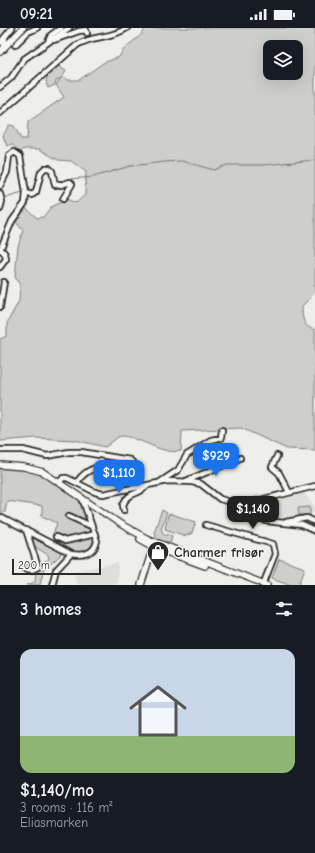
<!DOCTYPE html>
<meta charset="utf-8">
<style>
:root{--surface:#171b24;--page:#20242c;--text:#f1f3f6;--muted:#9ea1a6;--accent:#1a73e8}
body{margin:0;font-family:"Comic Neue",sans-serif;background:var(--page);color:var(--text);height:100vh;display:flex;flex-direction:column;font-size:15px;white-space:nowrap}
*{box-sizing:border-box;margin:0}
p{font-size:13px;color:var(--muted)}
.icon{flex:none;width:22px;height:22px;fill:none;stroke:currentColor;stroke-width:2;stroke-linecap:round;stroke-linejoin:round}
.map{position:relative;height:557px;overflow:hidden}
.details{display:flex;flex-direction:column;background:var(--surface);flex:1}
.details>*{flex:none}
.buttons{position:absolute;left:263px;top:12px;display:grid;gap:8px}
.buttons a{display:grid;place-items:center;width:40px;height:40px;border-radius:8px;background:var(--surface);box-shadow:0 4px 16px #0002;font-size:20px}
.scale{position:absolute;left:12px;bottom:10px;width:89px;box-sizing:border-box;padding-left:4px;border:2px solid #2b2b2b;border-top:0;font-size:11px;line-height:14px;white-space:nowrap;color:#2b2b2b;-webkit-text-stroke:3px #f6f6f2;paint-order:stroke}
.price{position:absolute;translate:-50% -34px;padding:0 9px;border-radius:8px;background:var(--accent);color:#fff;font-size:13px;line-height:26px;filter:drop-shadow(0 1px 2px #0008)}
.price::after{content:'';position:absolute;left:50%;top:24px;width:12px;height:9px;margin-left:-6px;background:inherit;clip-path:polygon(0 0,100% 0,50% 100%)}
.price.active{background:#222;color:#fff}
ul{padding:0;list-style:none}
li{display:grid;align-content:center;gap:8px;height:212px;padding:0 20px}
li span{display:grid;place-items:center;height:124px;border-radius:12px;color:#555}
li>.icon{margin-inline-start:auto}
span .icon{width:72px;height:72px;fill:#fffc;stroke-width:1}
li b{font-size:17px}
h2{display:flex;justify-content:space-between;align-items:center;height:48px;padding:0 20px;font-size:17px}
.status{display:flex;justify-content:space-between;align-items:center;height:28px;padding:0 20px;background:var(--surface);direction:ltr}
.status svg{height:11px;fill:currentColor}
.map>svg:first-child{display:block}
.built{fill:#dededb}
.green{fill:#cececa;stroke:#7c7c7a;fill-rule:evenodd}
.lines{fill:none;stroke-linecap:round;stroke-linejoin:round}
.stream{stroke:#757573;stroke-width:1}
.minor-casing{stroke:#2b2b2b;stroke-width:8}
.major-casing{stroke:#2b2b2b;stroke-width:8}
.minor{stroke:#f6f6f2;stroke-width:4.5}
.major{stroke:#f6f6f2;stroke-width:5.5}
.labels{text-anchor:middle;stroke-width:3;stroke-linejoin:round;paint-order:stroke}
.poi-label{font-size:14px;font-weight:bold;fill:#2b2b2b;stroke:#f6f6f2;text-anchor:start}
</style>
<div class="status"><b>09:21</b><svg viewBox="0 0 49 12"><path d="M0 12V9h3v3zM5 12V6h3v6zM10 12V3h3v9zM15 12V0h3v12zM26 1h20v11H26zM47 4h2v5h-2z"/></svg></div>
<div class="map">
<svg width="315" height="557" viewBox="0 0 315 557">
<rect width="100%" height="100%" fill="#eeeeea"/>
<filter id="ink" filterUnits="userSpaceOnUse"><feTurbulence type="fractalNoise" baseFrequency=".025" numOctaves="2"/><feDisplacementMap in="SourceGraphic" scale="8" xChannelSelector="R" yChannelSelector="G"/><feConvolveMatrix kernelMatrix="1 2 1 2 8 2 1 2 1" color-interpolation-filters="sRGB"/></filter>
<g filter="url(#ink)">
<path class="built" d="M 0,0 L 22,0 L 0,21 Z
M 302,463 L 315,479 L 310,490 L 271,494 L 266,471 Z
M 118,535 L 117,554 L 109,557 L 77,557 L 74,543 Z"/>
<path class="green" d="M 146,0 L 315,0 L 315,265 L 302,278 C 302,290 303,299 315,302 L 315,422 L 287,421 L 241,400 L 182,403 L 181,423 C 160,428 132,403 118,409 C 114,412 110,416 105,419 L 75,412 L 36,410 L 0,413 L 0,311 L 7,308 L 7,295 L 19,273 L 20,257 L 15,249 L 18,218 L 23,203 L 16,194 L 26,180 L 37,190 L 43,189 L 51,179 L 66,171 L 76,175 L 85,167 L 86,144 L 71,133 L 58,132 L 39,121 L 24,121 L 20,125 L 12,116 L 7,118 L 3,108 L 9,97 L 14,98 L 21,111 L 27,111 L 28,94 L 64,69 L 56,57 L 62,49 L 56,53 L 55,57 L 48,60 C 43,49 50,45 58,38 L 66,43 L 63,48 L 68,52 L 79,52 L 103,35 L 119,29 C 127,13 138,14 146,0 ZM 270,19 L 296,19 L 296,45 L 270,45 Z
M 0,439 L 24,441 L 44,446 L 82,474 L 92,503 L 63,512 L 52,508 L 57,495 L 42,488 L 42,478 L 7,473 L 5,484 L 0,484 Z
M 310,479 L 310,487 L 299,487 L 298,480 Z
M 162,482 L 167,485 L 161,501 L 163,505 L 166,507 L 168,505 L 172,508 L 170,515 L 167,513 L 166,515 L 156,511 L 154,504 Z
M 171,486 L 196,494 L 192,505 L 186,508 L 165,501 L 168,487 Z
M 27,506 L 54,520 L 58,520 L 55,510 L 64,514 L 93,508 L 95,511 L 93,520 L 81,526 L 66,522 L 43,543 L 40,557 L 27,557 L 35,554 L 36,540 L 49,531 L 48,527 L 34,518 Z
M 279,531 L 305,540 L 299,557 L 291,557 L 272,550 Z"/>
<g class="lines">
<path class="stream" d="M 66,153 L 70,151 L 93,149 L 130,138 L 165,134 L 182,133 L 214,142 L 227,137 L 263,137 L 315,132
M 28,164 L 34,162
M 5,170 L 23,165"/>
<g class="minor-casing">
<path id="minor" d="M 54,12 L 79,3 L 86,2 L 87,5
M 48,14 L 51,7 L 61,0
M 0,15 L 12,0
M 15,17 L 28,4 L 37,0
M 4,21 L 5,9
M 0,59 L 11,50 L 24,31 L 69,0
M 0,85 L 77,17 C 92,7 111,11 127,0
M 61,157 L 70,154 L 72,156 L 63,171
M 0,158 L 7,144 L 9,128 L 14,124 L 20,128 L 26,165 L 32,167 L 36,164 L 41,144 L 45,140 L 49,140 L 52,143 L 55,157 L 60,156
M 0,166 L 2,173 L 0,181
M 0,222 L 12,193 L 25,175 L 26,165
M 0,239 L 6,231 L 5,226 L 1,221
M 0,279 L 4,254
M 0,422 L 23,422 L 47,428 L 69,424 L 81,424 L 130,432 L 133,435 L 133,440 L 130,441 C 108,440 92,433 77,454
M 277,428 L 272,439 L 279,445 L 289,464
M 186,453 L 240,430
M 160,454 L 178,442 L 187,427 L 211,412 L 221,410 L 222,402
M 59,455 L 63,450 L 67,450 L 95,464 L 103,466 L 168,453 L 192,454 L 201,456 L 220,471 L 244,478 L 266,493 L 302,497 L 315,503
M 244,478 L 249,475 L 315,458
M 124,482 L 123,477 C 128,463 141,467 146,458
M 69,488 L 91,498
M 0,489 L 71,526 C 82,528 94,527 97,513 L 82,470
M 286,494 L 307,490 L 315,494
M 206,497 L 273,516 L 275,526 L 263,557
M 56,509 L 65,513 L 95,506
M 24,540 L 32,542 L 38,539 L 26,502
M 52,557 L 56,542 L 71,526"/>
</g>
<g class="major-casing">
<path id="major" d="M 0,24 L 23,0
M 0,437 L 24,439 L 43,444 L 122,497 L 148,511 L 267,557
M 140,511 L 158,521 L 205,538
M 141,557 L 153,519 L 155,516"/>
</g>
<use href="#minor" class="minor"/>
<use href="#major" class="major"/>
</g>
</g>
<defs>
<g id="shop-pin" transform="scale(1.15)"><path d="M0 17L-7.5 6A9.5 9.5 0 1 1 7.5 6Z" fill="#2b2b2b" stroke="#f6f6f2"/><path d="M-5-2.5h2.3a2.7 3.5 0 0 1 5.4 0H5L5.5 6h-11ZM-1.5-2.5h3a1.5 2.3 0 0 0-3 0Z" fill="#fff"/></g>
</defs>
<g fill-rule="evenodd">
<use href="#shop-pin" x="158" y="524"/>
</g>
<g class="labels">
<g class="poi-label">
<text x="174" y="529">Charmer frisør</text>
</g>
</g>
</svg>
<div class="buttons">
<a><svg class="icon" aria-label="layers" viewBox="0 0 24 24"><path d="M12 4l9 5-9 5-9-5zM3 14l9 5 9-5"/></svg></a>
</div>
<div class="scale">200 m</div>
<b class="price" style="left:216px;top:449px">$929</b>
<b class="price" style="left:119px;top:466px">$1,110</b>
<b class="price active" style="left:253px;top:502px">$1,140</b>
</div>
<section class="details">
<h2>3 homes<svg class="icon" aria-label="filters" viewBox="0 0 24 24"><path d="M4 7h16M4 17h16"/><circle cx="9" cy="7" r="2"/><circle cx="15" cy="17" r="2"/></svg></h2>
<ul>
<li><span style="background:linear-gradient(#c9d6e8 70%,#8fb573 0)"><svg class="icon" aria-label="home" viewBox="0 0 24 24"><path d="M3 11l9-7 9 7M6 9v11h12V9"/></svg></span><div><b>$1,140/mo</b><p>3 rooms · 116 m²</p><p>Eliasmarken</p></div></li>
</ul>
</section>
